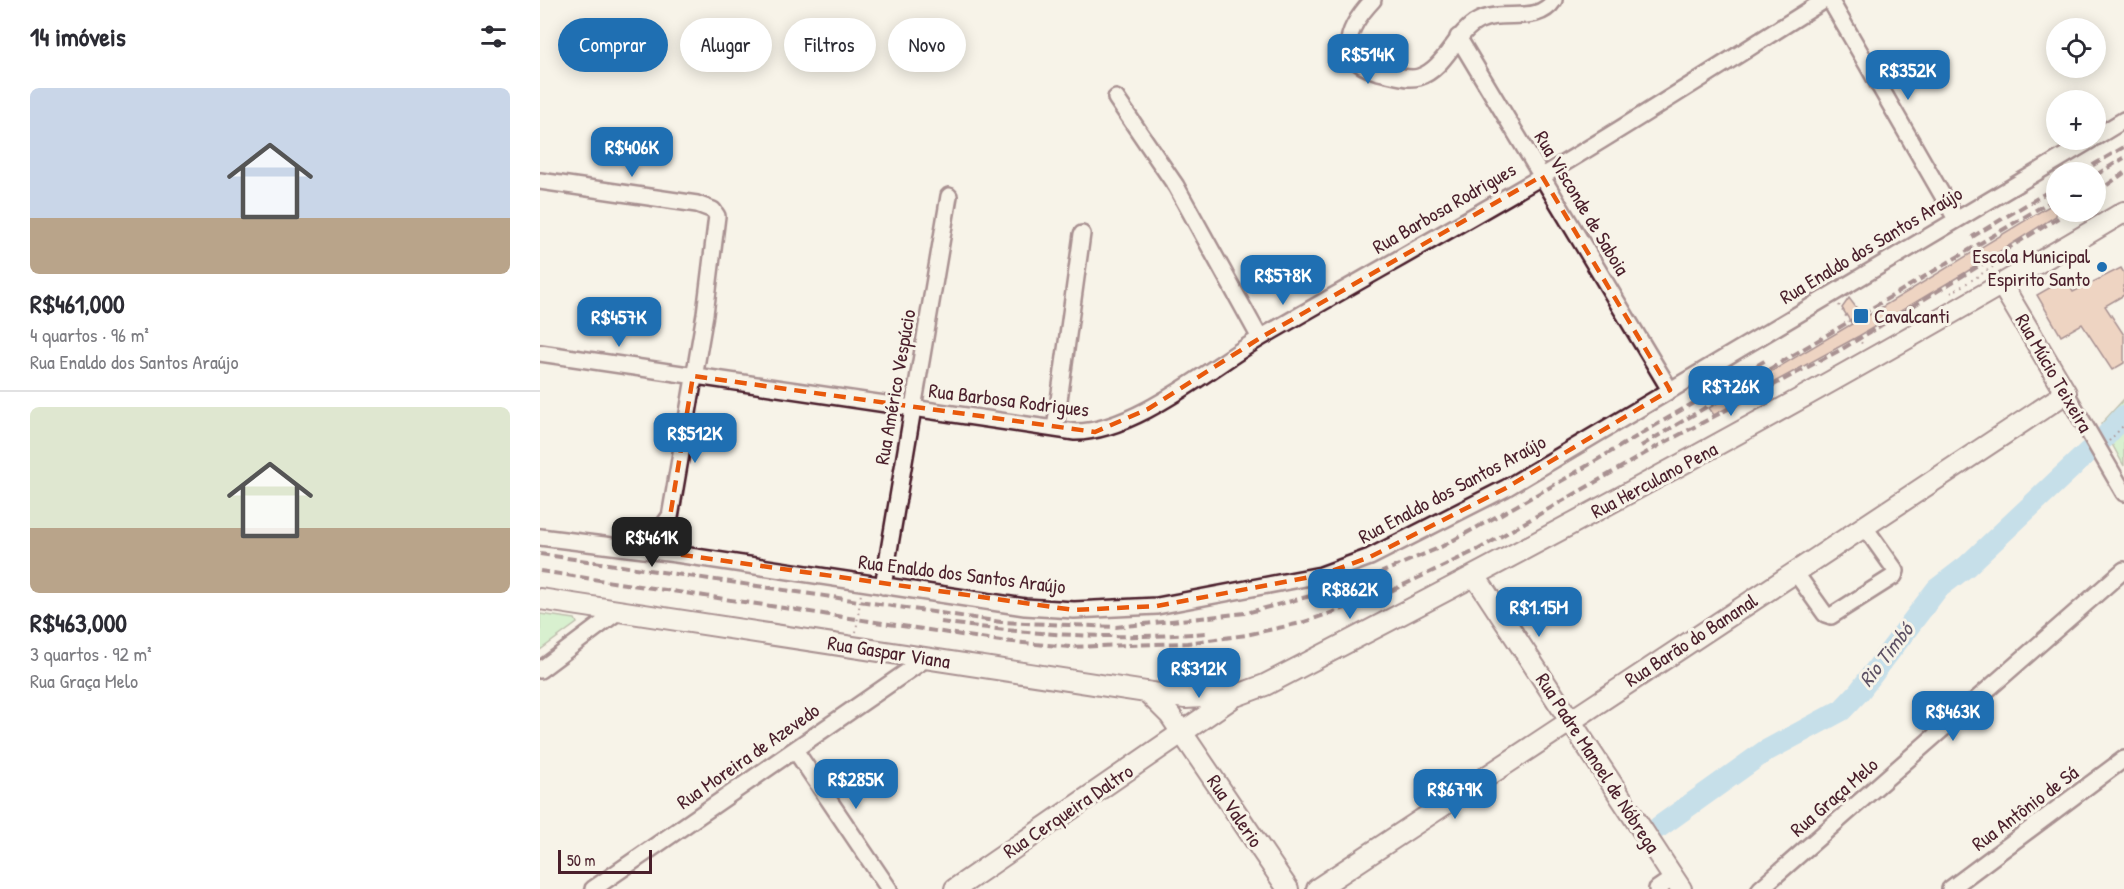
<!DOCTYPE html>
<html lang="pt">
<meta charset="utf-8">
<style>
:root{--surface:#fff;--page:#f7f7f7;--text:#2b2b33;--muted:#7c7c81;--line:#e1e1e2;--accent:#1f6fb2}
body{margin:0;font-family:"Patrick Hand",sans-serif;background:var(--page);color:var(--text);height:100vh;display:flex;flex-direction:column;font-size:22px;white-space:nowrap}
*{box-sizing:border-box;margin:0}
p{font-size:20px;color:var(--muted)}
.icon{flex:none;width:33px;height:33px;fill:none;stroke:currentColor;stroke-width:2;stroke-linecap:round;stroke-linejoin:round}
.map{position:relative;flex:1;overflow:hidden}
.drawer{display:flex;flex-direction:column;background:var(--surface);width:540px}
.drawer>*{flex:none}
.hud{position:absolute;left:18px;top:18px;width:570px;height:54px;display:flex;gap:12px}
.tools{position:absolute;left:1506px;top:18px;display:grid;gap:12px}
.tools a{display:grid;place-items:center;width:60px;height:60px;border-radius:50%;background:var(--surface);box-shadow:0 3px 15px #0003;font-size:30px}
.scale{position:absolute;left:18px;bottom:15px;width:94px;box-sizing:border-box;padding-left:6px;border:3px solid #4a1f2b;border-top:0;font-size:16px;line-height:21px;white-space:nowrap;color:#4a1f2b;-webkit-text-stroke:4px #f7f3e8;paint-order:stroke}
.price{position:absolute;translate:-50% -51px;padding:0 14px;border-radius:12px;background:var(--accent);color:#fff;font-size:20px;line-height:39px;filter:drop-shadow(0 2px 3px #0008)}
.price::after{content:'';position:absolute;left:50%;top:36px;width:18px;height:14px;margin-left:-9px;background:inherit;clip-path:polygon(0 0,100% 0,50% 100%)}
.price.current{background:#222;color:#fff}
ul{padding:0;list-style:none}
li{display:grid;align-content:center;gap:12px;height:318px;padding:0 30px}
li+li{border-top:2px solid var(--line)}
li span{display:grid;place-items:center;height:186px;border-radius:9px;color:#555}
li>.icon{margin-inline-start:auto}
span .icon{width:108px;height:108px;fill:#fffc;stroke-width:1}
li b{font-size:26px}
h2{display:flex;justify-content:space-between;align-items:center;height:72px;padding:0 30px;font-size:26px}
.tag{padding:0 21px;border-radius:27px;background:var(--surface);box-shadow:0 3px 15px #0003;font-size:21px;line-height:54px}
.tag.current{background:var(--accent);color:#fff}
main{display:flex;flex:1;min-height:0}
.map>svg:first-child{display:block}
.green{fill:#b1edb2;stroke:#7e866e;stroke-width:1.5}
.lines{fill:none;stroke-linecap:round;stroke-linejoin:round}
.river{stroke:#8bc8eb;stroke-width:22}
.building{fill:#e3b096;stroke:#4a1f2b;stroke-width:1.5}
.minor-casing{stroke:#4a1f2b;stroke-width:20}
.major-casing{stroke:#4a1f2b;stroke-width:24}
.path{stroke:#4a1f2b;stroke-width:2;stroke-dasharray:1.5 4.5;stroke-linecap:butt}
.minor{stroke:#f7f3e8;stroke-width:15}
.major{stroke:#f7f3e8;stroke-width:20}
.rail{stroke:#4a1f2b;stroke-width:4;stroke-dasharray:9 4.5;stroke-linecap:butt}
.path-bridge{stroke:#4a1f2b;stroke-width:2;stroke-dasharray:1.5 4.5;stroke-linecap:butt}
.marked{fill:none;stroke:#e8590c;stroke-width:4.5;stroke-dasharray:12 8;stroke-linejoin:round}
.poi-dot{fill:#1f6fb2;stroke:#f7f3e8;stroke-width:2}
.labels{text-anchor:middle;stroke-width:6;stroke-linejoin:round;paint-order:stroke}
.street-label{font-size:20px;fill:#4a1f2b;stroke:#f7f3e8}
.poi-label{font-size:20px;fill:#4a1f2b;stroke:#f7f3e8;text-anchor:end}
.water-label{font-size:21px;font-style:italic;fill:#5e5265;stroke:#f7f3e8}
</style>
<main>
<section class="drawer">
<h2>14 imóveis<svg class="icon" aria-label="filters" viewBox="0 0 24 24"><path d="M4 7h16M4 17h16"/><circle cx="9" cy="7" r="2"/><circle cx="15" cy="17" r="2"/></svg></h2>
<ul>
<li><span style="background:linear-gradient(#c9d6e8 70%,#b9a48a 0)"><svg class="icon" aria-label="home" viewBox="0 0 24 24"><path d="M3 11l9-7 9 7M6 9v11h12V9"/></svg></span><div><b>R$461,000</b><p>4 quartos · 96 m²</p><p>Rua Enaldo dos Santos Araújo</p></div></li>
<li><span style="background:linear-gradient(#dfe7d0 65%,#b9a48a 0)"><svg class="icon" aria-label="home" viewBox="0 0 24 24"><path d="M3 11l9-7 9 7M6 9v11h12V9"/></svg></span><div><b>R$463,000</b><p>3 quartos · 92 m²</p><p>Rua Graça Melo</p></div></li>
</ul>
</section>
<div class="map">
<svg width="1584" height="889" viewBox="0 0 1584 889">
<rect width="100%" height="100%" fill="#f7f3e8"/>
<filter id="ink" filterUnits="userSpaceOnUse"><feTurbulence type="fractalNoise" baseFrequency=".0167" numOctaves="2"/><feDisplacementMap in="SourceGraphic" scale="12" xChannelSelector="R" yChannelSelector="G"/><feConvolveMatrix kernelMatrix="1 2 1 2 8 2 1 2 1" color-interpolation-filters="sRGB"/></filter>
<g filter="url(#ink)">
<path class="green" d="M 1584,399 L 1584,466 L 1561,424 Z
M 0,614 L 35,619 L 37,623 L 0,650 Z"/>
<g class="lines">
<path class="river" d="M 1564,438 L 1584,416
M 1119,827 L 1224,752 L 1302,710 L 1319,692 L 1397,589 L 1427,566 L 1549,451"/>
</g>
<path class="building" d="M 1516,202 L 1516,216 L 1448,259 L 1319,336 L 1174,415 L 1169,408 L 1312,324 L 1302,308 L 1309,298 L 1324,318 Z
M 1581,268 L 1584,273 L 1584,295 L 1565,306 L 1584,335 L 1584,363 L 1572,370 L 1542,324 L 1521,336 L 1497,295 L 1525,279 L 1533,292 Z"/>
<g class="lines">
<g class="minor-casing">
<path id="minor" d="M 833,0 C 803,32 794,64 847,74 C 857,76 869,80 879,77 C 905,69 915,33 938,21 C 963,8 997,26 1014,0
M 1290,0 L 1416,219
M 918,37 L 1130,390
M 576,98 L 636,186 L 720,338
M 1556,137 L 1584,120
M 0,181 L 157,204 L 173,210 L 177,216 L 165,314 L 129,523 L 130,539 L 136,554
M 0,353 L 535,432 C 595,432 671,367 722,337 C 815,283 909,231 1001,177 C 1097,120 1191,59 1285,0
M 1526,393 L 1584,493
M 515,429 L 542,234
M 0,537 L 136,554 L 485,607 L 534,610 L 617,606 L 781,575 L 830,557 L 966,488 L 1551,140
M 92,548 L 120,530 L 130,516
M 1255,572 L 1285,614 L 1291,616 L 1354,576 L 1356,571 L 1324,526
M 343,586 L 409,196
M 0,670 L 80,610
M 255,750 L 349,889
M 53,889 L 387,658
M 1117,889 L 1133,878
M 1220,889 L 1584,570
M 1410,889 L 1584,759"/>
</g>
<g class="major-casing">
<path id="major" d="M 935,576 L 1141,889
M 0,599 L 645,698 L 698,695 L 725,685 C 1016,535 1303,380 1584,212
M 607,692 L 630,715 L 748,889
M 415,889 L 695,696
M 777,889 L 1526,393 L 1462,285"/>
</g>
<path class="path" d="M 1411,293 L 1459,263 L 1461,266
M 1311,324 L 1344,307
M 1569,441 L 1584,425"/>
<use href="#minor" class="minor"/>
<use href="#major" class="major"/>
<path class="rail" d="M 1541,172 L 1584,147
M 1556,175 L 1584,158
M 1556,193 L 1584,173
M 1432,237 L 1516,187
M 1101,446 L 1516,198
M 0,554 L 461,622 L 576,627 L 706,613 L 812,585 L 901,547 L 1023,480 L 1226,360
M 0,571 L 461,641 L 530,647 L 647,643 L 706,635 L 761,623 L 838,597 L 939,549 L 1118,446 L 1302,349 L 1528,212
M 401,622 C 490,635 577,640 667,633"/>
<path class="path-bridge" d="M 1299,305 L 1311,325
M 1318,337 L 1324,347
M 316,632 L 321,593"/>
</g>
</g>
<path d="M0 0H1584V889H0ZM 1002,176 L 1130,390 L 966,488 L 830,557 L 781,575 L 617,606 L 534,610 L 136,554 L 129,523 L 153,376 L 555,432 L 608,409 L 720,338 Z" fill="#f7f3e8" fill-opacity=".55" fill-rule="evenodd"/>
<path class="marked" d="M 1002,176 L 1130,390 L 966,488 L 830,557 L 781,575 L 617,606 L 534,610 L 136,554 L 129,523 L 153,376 L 555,432 L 608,409 L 720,338 Z"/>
<g class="poi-dot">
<circle cx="1562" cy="267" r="6"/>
<rect x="1313" y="308" width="16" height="16" rx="3"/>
</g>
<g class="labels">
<g class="street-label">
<text transform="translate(1042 203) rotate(59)" y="7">Rua Visconde de Saboia</text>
<text transform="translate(904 208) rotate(-30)" y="7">Rua Barbosa Rodrigues</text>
<text transform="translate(1331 245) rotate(-31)" y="7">Rua Enaldo dos Santos Araújo</text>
<text transform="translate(1514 373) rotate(60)" y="7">Rua Múcio Teixeira</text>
<text transform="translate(355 387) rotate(-80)" y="7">Rua Américo Vespúcio</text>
<text transform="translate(469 400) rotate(7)" y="7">Rua Barbosa Rodrigues</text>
<text transform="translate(1114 480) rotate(-28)" y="7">Rua Herculano Pena</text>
<text transform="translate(912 489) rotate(-28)" y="7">Rua Enaldo dos Santos Araújo</text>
<text transform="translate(422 574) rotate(7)" y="7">Rua Enaldo dos Santos Araújo</text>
<text transform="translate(1151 640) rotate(-33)" y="7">Rua Barão do Bananal</text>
<text transform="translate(349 652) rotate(9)" y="7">Rua Gaspar Viana</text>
<text transform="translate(208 756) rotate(-35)" y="7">Rua Moreira de Azevedo</text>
<text transform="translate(1058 763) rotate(57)" y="7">Rua Padre Manoel de Nóbrega</text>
<text transform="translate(1294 797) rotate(-41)" y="7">Rua Graça Melo</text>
<text transform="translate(1485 808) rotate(-37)" y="7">Rua Antônio de Sá</text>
<text transform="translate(528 811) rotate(-34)" y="7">Rua Cerqueira Daltro</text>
<text transform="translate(695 811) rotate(56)" y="7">Rua Valerio</text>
</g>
<g class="poi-label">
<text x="1550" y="263">Escola Municipal<tspan x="1550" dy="23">Espirito Santo</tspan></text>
<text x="1334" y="323" text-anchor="start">Cavalcanti</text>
</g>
<g class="water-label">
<text transform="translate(1346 655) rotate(-52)" y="7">Rio Timbó</text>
</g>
</g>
</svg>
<div class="tools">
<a><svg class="icon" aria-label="locate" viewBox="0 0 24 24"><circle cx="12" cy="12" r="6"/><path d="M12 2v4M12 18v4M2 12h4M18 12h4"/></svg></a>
<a>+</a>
<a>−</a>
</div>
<div class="scale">50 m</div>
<b class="price" style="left:828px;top:85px">R$514K</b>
<b class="price" style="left:1368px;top:101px">R$352K</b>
<b class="price" style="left:92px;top:178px">R$406K</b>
<b class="price" style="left:743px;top:306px">R$578K</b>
<b class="price" style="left:79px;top:348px">R$457K</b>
<b class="price" style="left:1191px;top:417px">R$726K</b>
<b class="price" style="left:155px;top:464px">R$512K</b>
<b class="price current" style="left:112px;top:568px">R$461K</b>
<b class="price" style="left:810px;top:620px">R$862K</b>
<b class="price" style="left:999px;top:638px">R$1.15M</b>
<b class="price" style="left:659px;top:699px">R$312K</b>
<b class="price" style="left:1413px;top:742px">R$463K</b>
<b class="price" style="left:316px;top:810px">R$285K</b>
<b class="price" style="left:915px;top:820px">R$679K</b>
<div class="hud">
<a class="tag current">Comprar</a>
<a class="tag">Alugar</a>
<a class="tag">Filtros</a>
<a class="tag">Novo</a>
</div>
</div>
</main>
